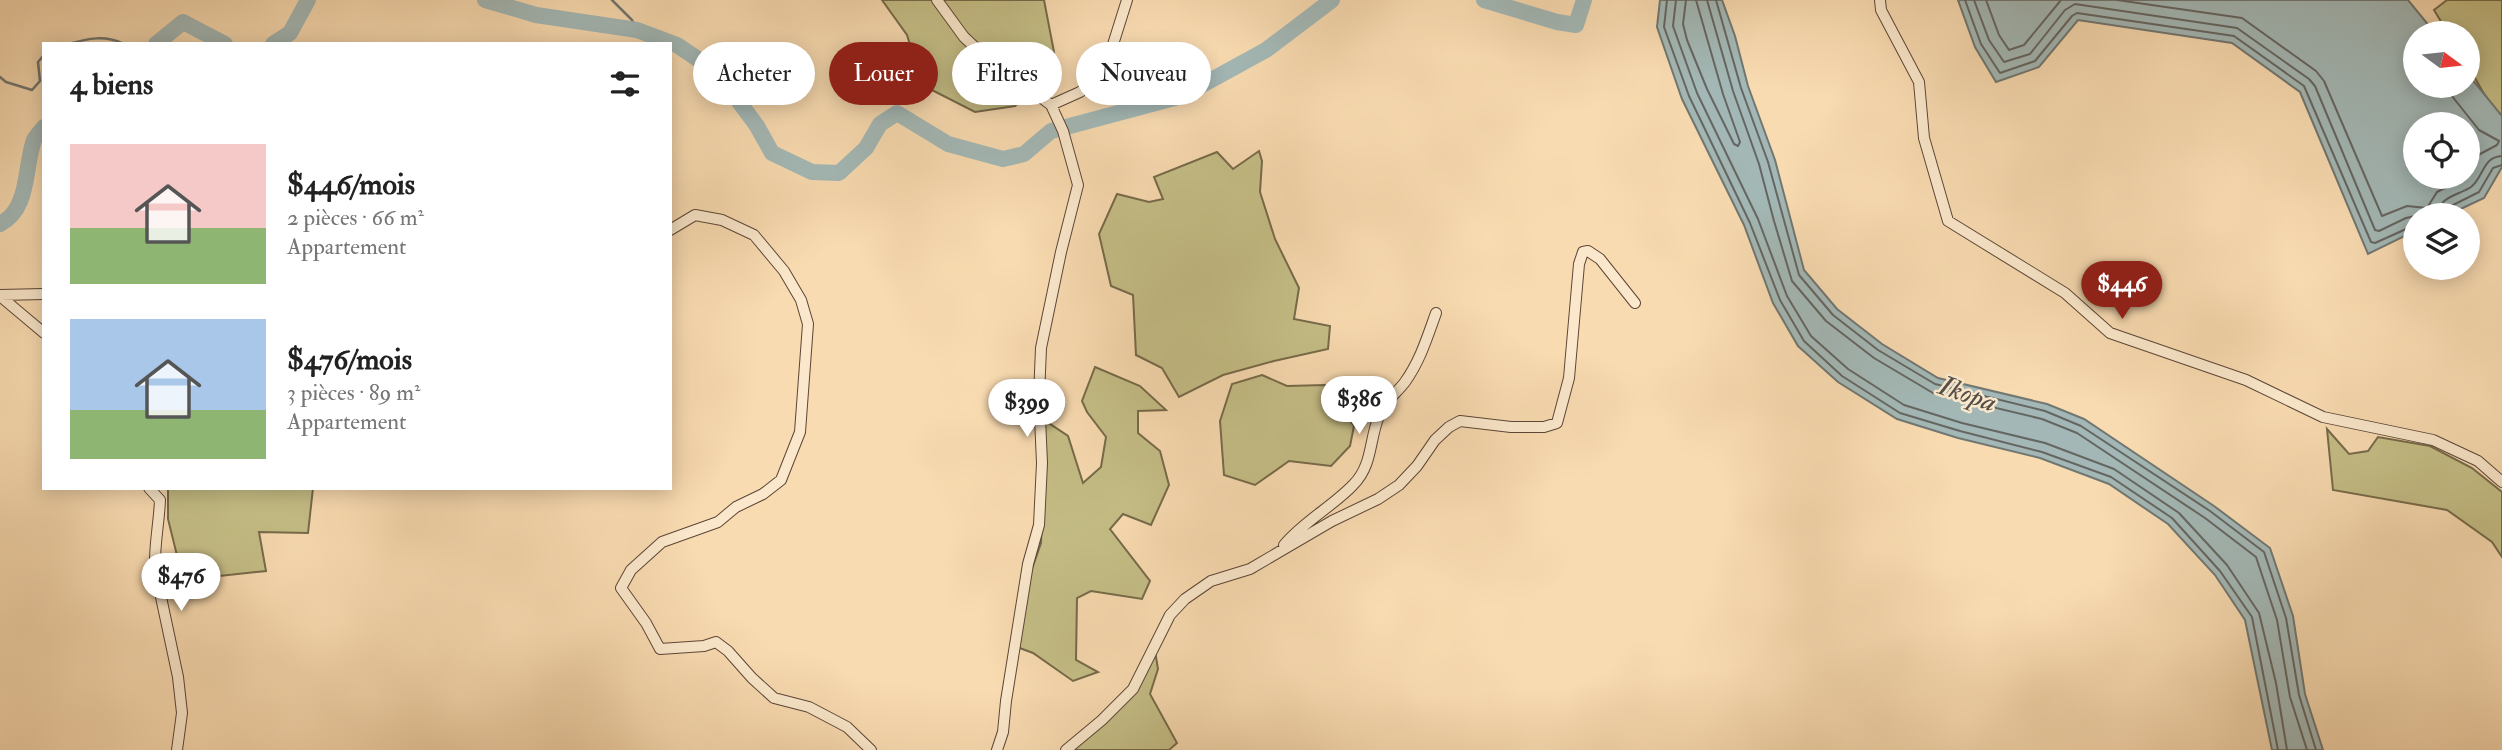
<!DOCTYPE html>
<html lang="fr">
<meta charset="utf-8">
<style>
:root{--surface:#fff;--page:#f2f2f2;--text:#222;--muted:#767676;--accent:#8f2418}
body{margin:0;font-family:"IM FELL Double Pica",serif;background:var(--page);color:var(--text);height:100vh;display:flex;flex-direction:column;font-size:26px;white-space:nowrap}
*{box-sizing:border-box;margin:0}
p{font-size:23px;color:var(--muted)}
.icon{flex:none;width:38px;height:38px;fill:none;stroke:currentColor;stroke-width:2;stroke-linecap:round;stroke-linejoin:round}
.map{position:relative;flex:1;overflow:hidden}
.details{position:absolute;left:42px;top:42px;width:630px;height:448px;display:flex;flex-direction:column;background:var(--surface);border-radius:0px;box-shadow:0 4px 18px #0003}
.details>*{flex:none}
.guide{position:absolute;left:693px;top:42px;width:665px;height:63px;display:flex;gap:14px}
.needle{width:46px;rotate:105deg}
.fabs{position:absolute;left:2403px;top:21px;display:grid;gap:14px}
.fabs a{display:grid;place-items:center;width:77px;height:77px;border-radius:50%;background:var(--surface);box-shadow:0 4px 18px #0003;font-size:35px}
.price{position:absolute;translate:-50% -60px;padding:0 16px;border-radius:24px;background:#fff;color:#222;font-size:23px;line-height:46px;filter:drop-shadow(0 2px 4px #0008)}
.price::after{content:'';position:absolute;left:50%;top:42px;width:21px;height:16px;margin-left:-10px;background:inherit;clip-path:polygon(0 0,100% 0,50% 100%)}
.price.active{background:var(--accent);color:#fff}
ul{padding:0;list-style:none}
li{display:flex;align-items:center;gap:21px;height:175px;padding:0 28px}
li span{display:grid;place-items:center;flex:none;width:196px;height:140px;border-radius:0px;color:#555}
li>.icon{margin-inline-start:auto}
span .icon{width:84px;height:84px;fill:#fffc;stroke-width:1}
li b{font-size:30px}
h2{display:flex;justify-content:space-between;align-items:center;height:84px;padding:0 28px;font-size:30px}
.chip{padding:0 24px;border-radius:32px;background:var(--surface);box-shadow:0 4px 18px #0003;font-size:24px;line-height:63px}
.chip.active{background:var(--accent);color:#fff}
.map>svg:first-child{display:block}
.green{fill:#c5be86;stroke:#766a4a;stroke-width:2}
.water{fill:#a3b8b6;stroke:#717772;stroke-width:2;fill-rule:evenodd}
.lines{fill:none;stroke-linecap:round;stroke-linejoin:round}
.shore{stroke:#656662;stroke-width:2}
.stream{stroke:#717772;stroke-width:2.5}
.river{stroke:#a3b8b6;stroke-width:16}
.street-casing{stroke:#5c4636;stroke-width:12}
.street{stroke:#fbe8cc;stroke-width:10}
.labels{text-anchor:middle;stroke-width:5;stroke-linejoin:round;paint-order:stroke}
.water-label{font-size:28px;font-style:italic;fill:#524e48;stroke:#fbe8cc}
</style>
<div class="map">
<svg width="2502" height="750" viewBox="0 0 2502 750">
<rect width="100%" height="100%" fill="#f9dbb1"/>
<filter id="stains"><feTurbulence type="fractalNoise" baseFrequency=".00286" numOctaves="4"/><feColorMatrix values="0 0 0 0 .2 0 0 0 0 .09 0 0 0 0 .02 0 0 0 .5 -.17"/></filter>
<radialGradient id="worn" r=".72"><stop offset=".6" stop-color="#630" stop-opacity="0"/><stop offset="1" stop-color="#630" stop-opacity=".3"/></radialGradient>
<path class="green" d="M 882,0 L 1044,0 L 1054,52 L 1044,79 L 1015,106 L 975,112 L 922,85 L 907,35 Z
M 2447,0 L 2502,0 L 2502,125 L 2468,66 L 2468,33 L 2448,33 L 2434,10 Z
M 1259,151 L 1262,161 L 1260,192 L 1275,239 L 1299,288 L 1294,319 L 1330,326 L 1328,349 L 1274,361 L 1223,375 L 1179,397 L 1162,368 L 1136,355 L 1133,295 L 1111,286 L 1099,234 L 1117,194 L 1149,202 L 1163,199 L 1154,177 L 1217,152 L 1233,169 Z
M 1095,367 L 1140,386 L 1166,410 L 1138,411 L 1138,433 L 1160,451 L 1169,485 L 1151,525 L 1123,514 L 1110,529 L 1150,581 L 1142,599 L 1091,591 L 1077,598 L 1076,660 L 1098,672 L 1073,681 L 1033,653 L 1017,647 L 1027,583 L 1041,543 L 1043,486 L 1041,418 L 1068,436 L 1083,483 L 1101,467 L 1106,437 L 1087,412 L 1082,401 Z
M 1262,375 L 1287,386 L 1325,385 L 1354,426 L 1350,446 L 1331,466 L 1289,461 L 1255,485 L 1224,475 L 1220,421 L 1232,384 Z
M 2327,429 L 2349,454 L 2368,451 L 2378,437 L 2430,446 L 2472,468 L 2502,492 L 2502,557 L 2492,542 L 2447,510 L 2333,490 Z
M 168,488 L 313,488 L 308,533 L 259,532 L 266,571 L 183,580 L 168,519 Z
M 1155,651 L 1158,669 L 1150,694 L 1177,743 L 1169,750 L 1066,750 L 1117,703 Z"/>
<path class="water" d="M 1660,0 L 1722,0 L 1735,36 L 1748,86 L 1775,160 L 1804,270 L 1837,309 L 1882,344 L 1938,378 L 2047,404 L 2084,419 L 2214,506 L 2270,548 L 2293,616 L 2305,694 L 2323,750 L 2272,750 L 2245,620 L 2215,575 L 2168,524 L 2109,484 L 2040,458 L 1958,438 L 1897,419 L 1838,382 L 1798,346 L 1773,303 L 1744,225 L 1682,99 L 1657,27 Z
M 1958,0 L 2408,0 L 2435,33 L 2415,33 L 2415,86 L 2468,86 L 2468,74 L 2502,116 L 2502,167 L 2484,198 L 2448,215 L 2415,215 L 2415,231 L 2368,254 L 2300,92 L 2232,43 L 2078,20 L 2039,67 L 1996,82 L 1975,47 ZM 2415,124 L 2468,124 L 2468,177 L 2415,177 Z"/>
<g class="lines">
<path class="shore" d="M 1667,0 L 1664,27 L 1689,96 L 1750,223 L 1780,300 L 1804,341 L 1842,376 L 1900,413 L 1960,431 L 2042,452 L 2111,477 L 2172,518 L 2220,571 L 2252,617 L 2278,750
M 1676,0 L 1673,26 L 1697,93 L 1758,219 L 1787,296 L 1811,336 L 1848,369 L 1904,405 L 1962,423 L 2045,443 L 2114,469 L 2179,513 L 2227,565 L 2259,613 L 2276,683 L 2287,750
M 1686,0 L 1683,24 L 1687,40 L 1707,89 L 1734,144 L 1738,146 L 1740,142 L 1723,94 L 1696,0
M 1707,0 L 1733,91 L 1759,164 L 1774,221 L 1792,281 L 1826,321 L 1874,358 L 1933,393 L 2042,419 L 2077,433 L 2205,518 L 2256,557 L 2277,620 L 2290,697 L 2307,750
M 1716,0 L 1741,88 L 1768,162 L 1799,275 L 1833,315 L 1878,350 L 1935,384 L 2045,411 L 2081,426 L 2210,511 L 2264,552 L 2286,618 L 2299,695 L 2316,750
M 1965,0 L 1981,44 L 2000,73 L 2035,61 L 2072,16 L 2077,13 L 2234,36 L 2304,86 L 2371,242 L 2375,243 L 2415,225
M 1974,0 L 1989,40 L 2004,62 L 2030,54 L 2065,10 L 2075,4 L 2237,28 L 2309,79 L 2315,86 L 2375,230 L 2379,231 L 2406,218 L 2415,216
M 1986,0 L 1999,35 L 2009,50 L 2024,45 L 2061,0
M 2117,0 L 2242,18 L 2316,71 L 2324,81 L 2382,216 L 2407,206 L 2427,208 L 2437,192 L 2466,177
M 2444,86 L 2479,130 L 2499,141 L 2497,145 L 2480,154 L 2468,174
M 2438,215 C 2439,196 2457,196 2471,187 C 2484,177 2482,157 2502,156
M 2447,215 L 2451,206 L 2479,192 L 2493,168 L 2502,165"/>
<path class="stream" d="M 612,0 L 632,20 L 637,30
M 69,44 C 88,38 106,35 124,44
M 148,44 L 157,43
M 0,77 L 6,82 L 32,90 L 40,81 L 38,62 L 44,55"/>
<path class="river" d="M 485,0 L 536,15 L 637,30 L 677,45 L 717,72 L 757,126 L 772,153 L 812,172 L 839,173 L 866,148 L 880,124 L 897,113 L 948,144 L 1003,159 L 1024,154 L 1051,131 L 1182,96 L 1266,50 L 1332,0
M 1484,0 L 1557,22 L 1576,25 L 1584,0
M 156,44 L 183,22 L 225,44
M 273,44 L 290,33 L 308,0
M 0,224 C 30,209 24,168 34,140 C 36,136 41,131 44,127"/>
<g class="street-casing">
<path id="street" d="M 937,0 L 964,37 L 980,52 L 1051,105 L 1063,131 L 1078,185 L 1061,252 L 1041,348 L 1039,396 L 1042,463 L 1039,525 L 1028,564 L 1006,701 L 1003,732 L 997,750
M 1880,0 L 1881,10 L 1919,82 L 1924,138 L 1948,221 L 2065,293 L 2110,333 L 2246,380 L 2323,417 L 2433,440 L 2478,461 L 2502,482
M 1051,105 L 1080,92 L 1104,73 L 1127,0
M 670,230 L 695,215 L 722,220 L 754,235 L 784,271 L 801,300 L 808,324 L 800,432 L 781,480 L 763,494 L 736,507 L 718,522 L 662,542 L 631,570 L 621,588 L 646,623 L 660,649 L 704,646 L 716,642 L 728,651 L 752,678 L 774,698 L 809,707 L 847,727 L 871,750
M 0,295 L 44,294
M 0,296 L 44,333
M 149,488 L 160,500 C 159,524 154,546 155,569 L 178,677 L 182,713 L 177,750
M 1284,545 C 1304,521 1332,507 1353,485 C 1373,465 1369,440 1379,416 C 1385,400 1396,394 1405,382 C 1420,361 1427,338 1436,313
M 1066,750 L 1102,720 L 1133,689 L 1170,615 L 1185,599 L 1211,581 L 1250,569 L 1332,521 L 1378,499 L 1399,485 L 1417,466 L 1435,440 L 1449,427 L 1460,421 L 1511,427 L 1544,427 L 1557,423 L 1569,378 L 1579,264 L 1583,252 L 1588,251 L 1600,259 L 1635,303"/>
</g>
<use href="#street" class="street"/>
</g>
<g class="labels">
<g class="water-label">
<text transform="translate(1968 393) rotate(19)" y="10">Ikopa</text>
</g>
</g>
<rect width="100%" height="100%" filter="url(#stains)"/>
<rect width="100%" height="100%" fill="url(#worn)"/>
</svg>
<div class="fabs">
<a><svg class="needle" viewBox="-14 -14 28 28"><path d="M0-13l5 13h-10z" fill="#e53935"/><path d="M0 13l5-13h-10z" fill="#767676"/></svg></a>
<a><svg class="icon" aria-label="locate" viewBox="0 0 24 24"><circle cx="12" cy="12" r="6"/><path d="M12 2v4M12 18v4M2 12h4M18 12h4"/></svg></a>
<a><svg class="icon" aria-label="layers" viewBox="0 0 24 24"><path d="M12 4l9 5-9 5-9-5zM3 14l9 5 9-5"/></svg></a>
</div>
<b class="price active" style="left:2122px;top:321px">$446</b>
<b class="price" style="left:1359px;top:436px">$386</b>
<b class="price" style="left:1027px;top:439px">$399</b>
<b class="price" style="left:181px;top:613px">$476</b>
<div class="guide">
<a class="chip">Acheter</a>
<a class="chip active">Louer</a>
<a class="chip">Filtres</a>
<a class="chip">Nouveau</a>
</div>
<section class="details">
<h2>4 biens<svg class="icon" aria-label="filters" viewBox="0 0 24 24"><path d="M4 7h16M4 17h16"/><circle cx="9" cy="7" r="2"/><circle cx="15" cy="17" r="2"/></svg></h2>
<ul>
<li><span style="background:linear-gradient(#f6c9c9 60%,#8fb573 0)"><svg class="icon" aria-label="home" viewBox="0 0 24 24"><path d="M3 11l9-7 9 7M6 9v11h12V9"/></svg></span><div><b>$446/mois</b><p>2 pièces · 66 m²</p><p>Appartement</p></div></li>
<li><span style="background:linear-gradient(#a9c7e8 65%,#8fb573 0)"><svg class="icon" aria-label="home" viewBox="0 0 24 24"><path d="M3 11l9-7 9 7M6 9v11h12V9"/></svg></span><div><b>$476/mois</b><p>3 pièces · 89 m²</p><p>Appartement</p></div></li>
</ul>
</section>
</div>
